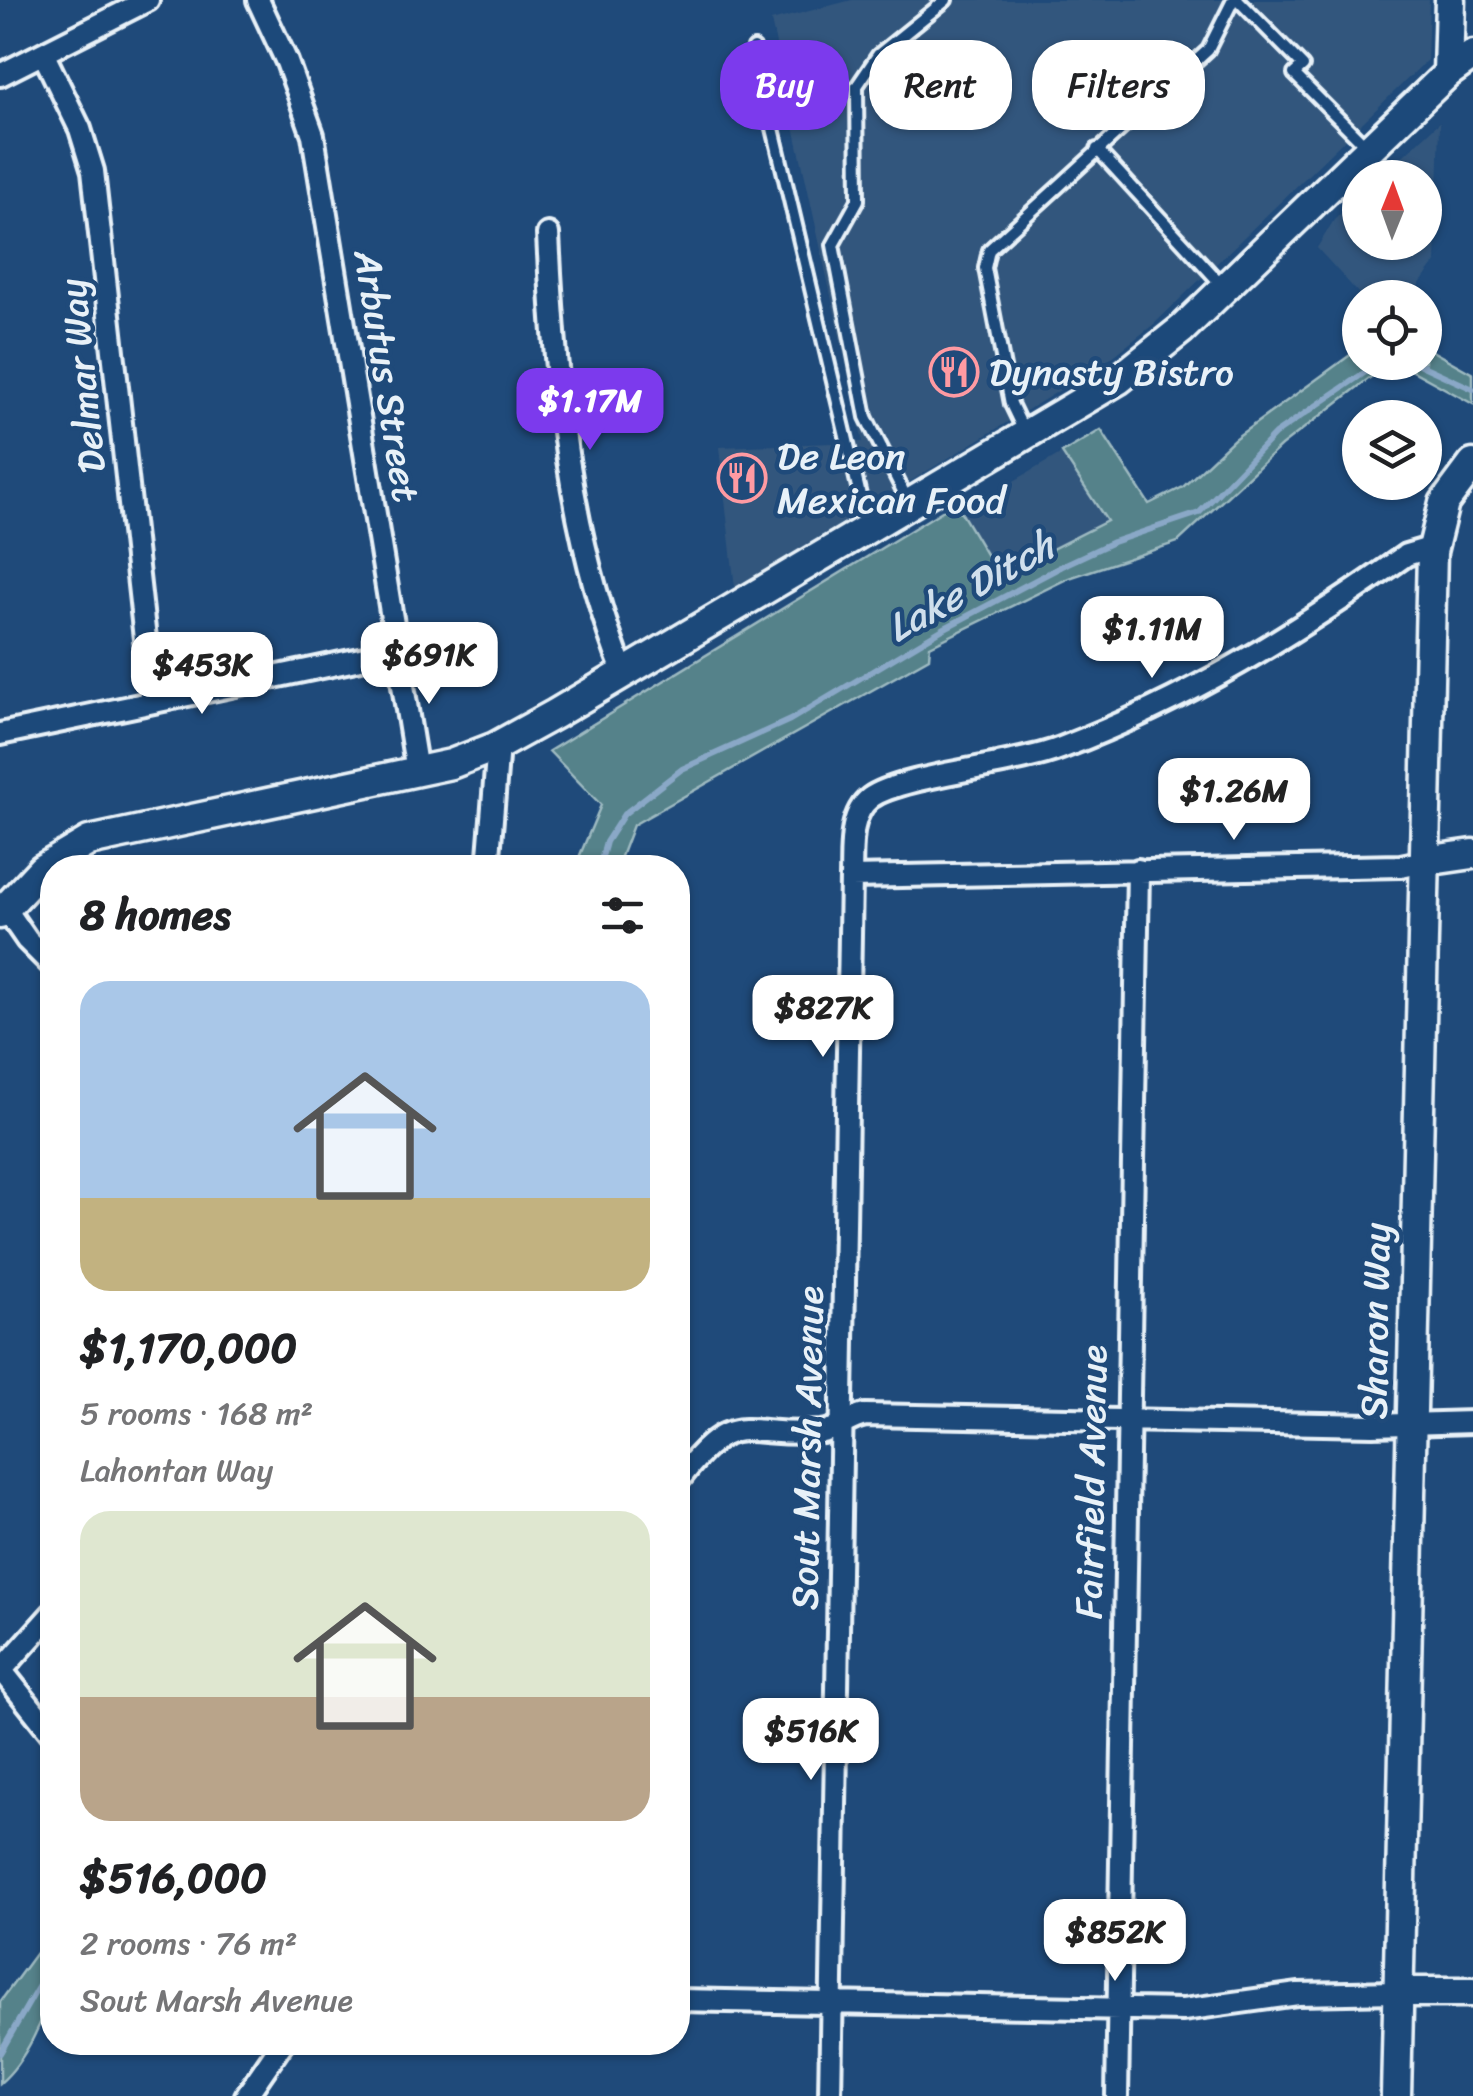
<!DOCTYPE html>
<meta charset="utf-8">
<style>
:root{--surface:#fff;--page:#f2f2f2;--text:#202124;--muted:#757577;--accent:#7c3aed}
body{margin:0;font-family:Sriracha,sans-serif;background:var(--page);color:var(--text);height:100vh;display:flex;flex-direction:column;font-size:38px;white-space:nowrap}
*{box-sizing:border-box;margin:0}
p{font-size:32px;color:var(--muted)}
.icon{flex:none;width:55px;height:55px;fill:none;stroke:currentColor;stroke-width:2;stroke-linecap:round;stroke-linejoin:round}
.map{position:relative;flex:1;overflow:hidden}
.details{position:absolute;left:40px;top:855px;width:650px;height:1200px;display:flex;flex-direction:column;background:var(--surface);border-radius:40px;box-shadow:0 2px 8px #0004}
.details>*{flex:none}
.hud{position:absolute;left:720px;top:40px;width:602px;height:90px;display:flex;gap:20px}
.needle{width:65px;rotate:1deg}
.controls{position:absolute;left:1342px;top:160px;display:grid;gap:20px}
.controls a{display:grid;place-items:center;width:100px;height:100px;border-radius:50%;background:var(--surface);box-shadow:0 2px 8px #0004;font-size:50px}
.price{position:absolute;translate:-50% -85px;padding:0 22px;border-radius:20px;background:#fff;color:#222;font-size:32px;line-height:65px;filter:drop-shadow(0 2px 5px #0008)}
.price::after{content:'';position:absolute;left:50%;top:60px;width:30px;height:22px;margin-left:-15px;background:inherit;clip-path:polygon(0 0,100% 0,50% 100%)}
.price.current{background:var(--accent);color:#fff}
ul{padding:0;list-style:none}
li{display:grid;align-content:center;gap:20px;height:530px;padding:0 40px}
li span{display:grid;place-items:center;height:310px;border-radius:30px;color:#555}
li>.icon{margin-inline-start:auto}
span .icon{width:180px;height:180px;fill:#fffc;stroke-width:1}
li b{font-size:42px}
h2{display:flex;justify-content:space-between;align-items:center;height:120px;padding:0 40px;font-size:42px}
.tag{padding:0 35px;border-radius:40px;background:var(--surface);box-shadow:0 2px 8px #0004;font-size:35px;line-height:90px}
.tag.current{background:var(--accent);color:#fff}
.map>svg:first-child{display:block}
.built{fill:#33577d}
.green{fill:#55828a;stroke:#9ebac1;stroke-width:2.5}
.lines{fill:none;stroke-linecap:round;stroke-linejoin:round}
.stream{stroke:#8aa8c7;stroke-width:6}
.lane-casing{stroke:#e8f1f8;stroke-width:18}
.street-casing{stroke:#e8f1f8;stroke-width:28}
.secondary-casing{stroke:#e8f1f8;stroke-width:35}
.lane{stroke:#1f4a7a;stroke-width:10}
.street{stroke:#1f4a7a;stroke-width:20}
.secondary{stroke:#1f4a7a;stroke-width:28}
.labels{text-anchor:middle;stroke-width:9;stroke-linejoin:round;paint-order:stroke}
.poi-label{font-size:38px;fill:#e8f1f8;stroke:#1f4a7a;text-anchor:start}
.street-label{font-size:38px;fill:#e8f1f8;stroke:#1f4a7a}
.water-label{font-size:40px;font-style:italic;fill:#d0dfec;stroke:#1f4a7a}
</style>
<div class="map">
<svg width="1473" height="2096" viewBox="0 0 1473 2096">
<rect width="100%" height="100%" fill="#1f4a7a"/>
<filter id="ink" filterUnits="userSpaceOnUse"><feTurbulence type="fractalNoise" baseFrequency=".01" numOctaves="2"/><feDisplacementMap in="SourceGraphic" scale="20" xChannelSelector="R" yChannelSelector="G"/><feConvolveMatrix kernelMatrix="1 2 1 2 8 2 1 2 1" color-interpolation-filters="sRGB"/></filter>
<g filter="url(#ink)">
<path class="built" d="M 852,0 L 1429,0 L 1427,60 L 1154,324 L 1106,362 L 735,588 L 719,447 L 863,442 L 771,21 Z
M 1440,122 L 1436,262 L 1410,297 L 1362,297 L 1317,248 L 1334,220 L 1360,196 L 1360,242 L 1425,242 L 1425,178 L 1380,177 Z
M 1062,453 L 1108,521 L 999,576 L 961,512 Z"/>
<path class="green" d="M 1425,347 L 1473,374 L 1473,404 L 1411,370 L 1380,370 L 1281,446 L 1178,542 L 1069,578 L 930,646 L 929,658 L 633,825 L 617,867 L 575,867 L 601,805 L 549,751 L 947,508 L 961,512 L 999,576 L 1107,521 L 1062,453 L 1101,430 L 1149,504 L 1183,487 L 1234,439 L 1360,348 L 1360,362 L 1425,362 Z
M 52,1931 C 53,1948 57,1970 52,1987 C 45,2018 25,2062 0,2083 L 0,2002 Z"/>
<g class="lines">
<path class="stream" d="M 1414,362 L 1473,389
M 599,868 L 606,842 L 624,814 L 682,769 L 790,720 L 943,629 L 1068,563 L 1113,542 L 1199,513 L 1275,434 L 1380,362
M 0,2053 L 52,1963"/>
<g class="lane-casing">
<path id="lane" d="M 1238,0 L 1303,66 L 1294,74 L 1369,149
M 754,48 L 867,525
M 1097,149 L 1222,285
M 1024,431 L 1011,404 L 985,268 L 989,250 L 1208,50 L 1233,0
M 908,501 L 866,417 L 833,245 L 858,200 L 857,86 L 878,55 L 946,0"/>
</g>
<g class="street-casing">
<path id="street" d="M 258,0 L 287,62 L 313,135 L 417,771
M 43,53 L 80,129 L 93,171 L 152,702
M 0,75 L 148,0
M 548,234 C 555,384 568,533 624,674
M 0,734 L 394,652
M 488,868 L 498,745
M 851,877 L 1401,866 L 1425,861
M 5,908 L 27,940 L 52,965
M 678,1481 C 735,1404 742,1439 822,1432 C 838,1430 850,1417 866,1415 L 1373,1425 L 1473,1422
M 2,1671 L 52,1734
M 0,1672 L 52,1614
M 678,2000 L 1183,2010 L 1298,1994 L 1397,1992
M 246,2096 L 283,2042
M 830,2096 L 851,877 C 852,852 848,815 870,798 C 901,775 1016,766 1061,748 C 1190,699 1294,634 1406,555 L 1433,547
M 1117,2096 L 1138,870"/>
</g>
<g class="secondary-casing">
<path id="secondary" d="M 1448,73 L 1450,0
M 1425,861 L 1473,854
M 0,914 L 42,869 L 89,841 L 451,764 L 495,747 L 555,714 L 1118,380 L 1182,329 L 1448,73 L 1473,55
M 1397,1992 L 1473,1992
M 1396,2096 L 1432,552 L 1444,503 L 1473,464"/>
</g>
<use href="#lane" class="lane"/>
<use href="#street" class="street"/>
<use href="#secondary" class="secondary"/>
</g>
</g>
<defs>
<g id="restaurant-ring" transform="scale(2.5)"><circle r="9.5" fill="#1f4a7a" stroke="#ff9aa2" stroke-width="1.5"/><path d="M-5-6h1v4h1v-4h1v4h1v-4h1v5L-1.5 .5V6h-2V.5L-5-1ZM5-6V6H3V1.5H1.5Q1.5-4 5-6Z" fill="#ff9aa2"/></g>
</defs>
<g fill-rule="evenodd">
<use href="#restaurant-ring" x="954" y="372"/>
<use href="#restaurant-ring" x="742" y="478"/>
</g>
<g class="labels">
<g class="poi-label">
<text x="989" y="385">Dynasty Bistro</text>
<text x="777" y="469">De Leon<tspan x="777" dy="44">Mexican Food</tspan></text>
</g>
<g class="street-label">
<text transform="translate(82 376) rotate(-96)" y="13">Delmar Way</text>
<text transform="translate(387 376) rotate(81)" y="13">Arbutus Street</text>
<text transform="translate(1375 1321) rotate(-89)" y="13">Sharon Way</text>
<text transform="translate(807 1448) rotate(-89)" y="13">Sout Marsh Avenue</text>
<text transform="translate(1091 1482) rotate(-89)" y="13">Fairfield Avenue</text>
</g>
<g class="water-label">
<text transform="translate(970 586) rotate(-29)" y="14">Lake Ditch</text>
</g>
</g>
</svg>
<div class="controls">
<a><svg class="needle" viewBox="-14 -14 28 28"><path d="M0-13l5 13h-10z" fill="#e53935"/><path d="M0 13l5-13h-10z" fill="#757577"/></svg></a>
<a><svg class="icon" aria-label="locate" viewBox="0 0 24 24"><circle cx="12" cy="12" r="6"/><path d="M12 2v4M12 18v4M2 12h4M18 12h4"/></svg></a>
<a><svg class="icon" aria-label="layers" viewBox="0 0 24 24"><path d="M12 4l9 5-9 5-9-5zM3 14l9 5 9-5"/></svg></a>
</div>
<b class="price current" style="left:590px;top:453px">$1.17M</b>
<b class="price" style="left:1152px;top:681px">$1.11M</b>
<b class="price" style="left:429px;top:707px">$691K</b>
<b class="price" style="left:202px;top:717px">$453K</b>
<b class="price" style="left:1234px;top:843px">$1.26M</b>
<b class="price" style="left:823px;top:1060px">$827K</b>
<b class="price" style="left:811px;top:1783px">$516K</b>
<b class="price" style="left:1115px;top:1984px">$852K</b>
<div class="hud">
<a class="tag current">Buy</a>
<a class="tag">Rent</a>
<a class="tag">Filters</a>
</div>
<section class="details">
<h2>8 homes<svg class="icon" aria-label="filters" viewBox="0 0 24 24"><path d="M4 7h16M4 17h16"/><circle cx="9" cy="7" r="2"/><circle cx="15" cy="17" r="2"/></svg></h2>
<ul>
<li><span style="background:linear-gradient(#a9c7e8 70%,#c2b280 0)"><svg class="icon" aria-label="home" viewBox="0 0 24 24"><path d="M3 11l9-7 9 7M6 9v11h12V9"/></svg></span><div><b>$1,170,000</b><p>5 rooms · 168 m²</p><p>Lahontan Way</p></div></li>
<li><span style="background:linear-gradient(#dfe7d0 60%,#b9a48a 0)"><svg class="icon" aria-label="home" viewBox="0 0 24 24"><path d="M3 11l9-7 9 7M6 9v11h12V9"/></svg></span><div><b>$516,000</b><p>2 rooms · 76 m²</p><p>Sout Marsh Avenue</p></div></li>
</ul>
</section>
</div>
